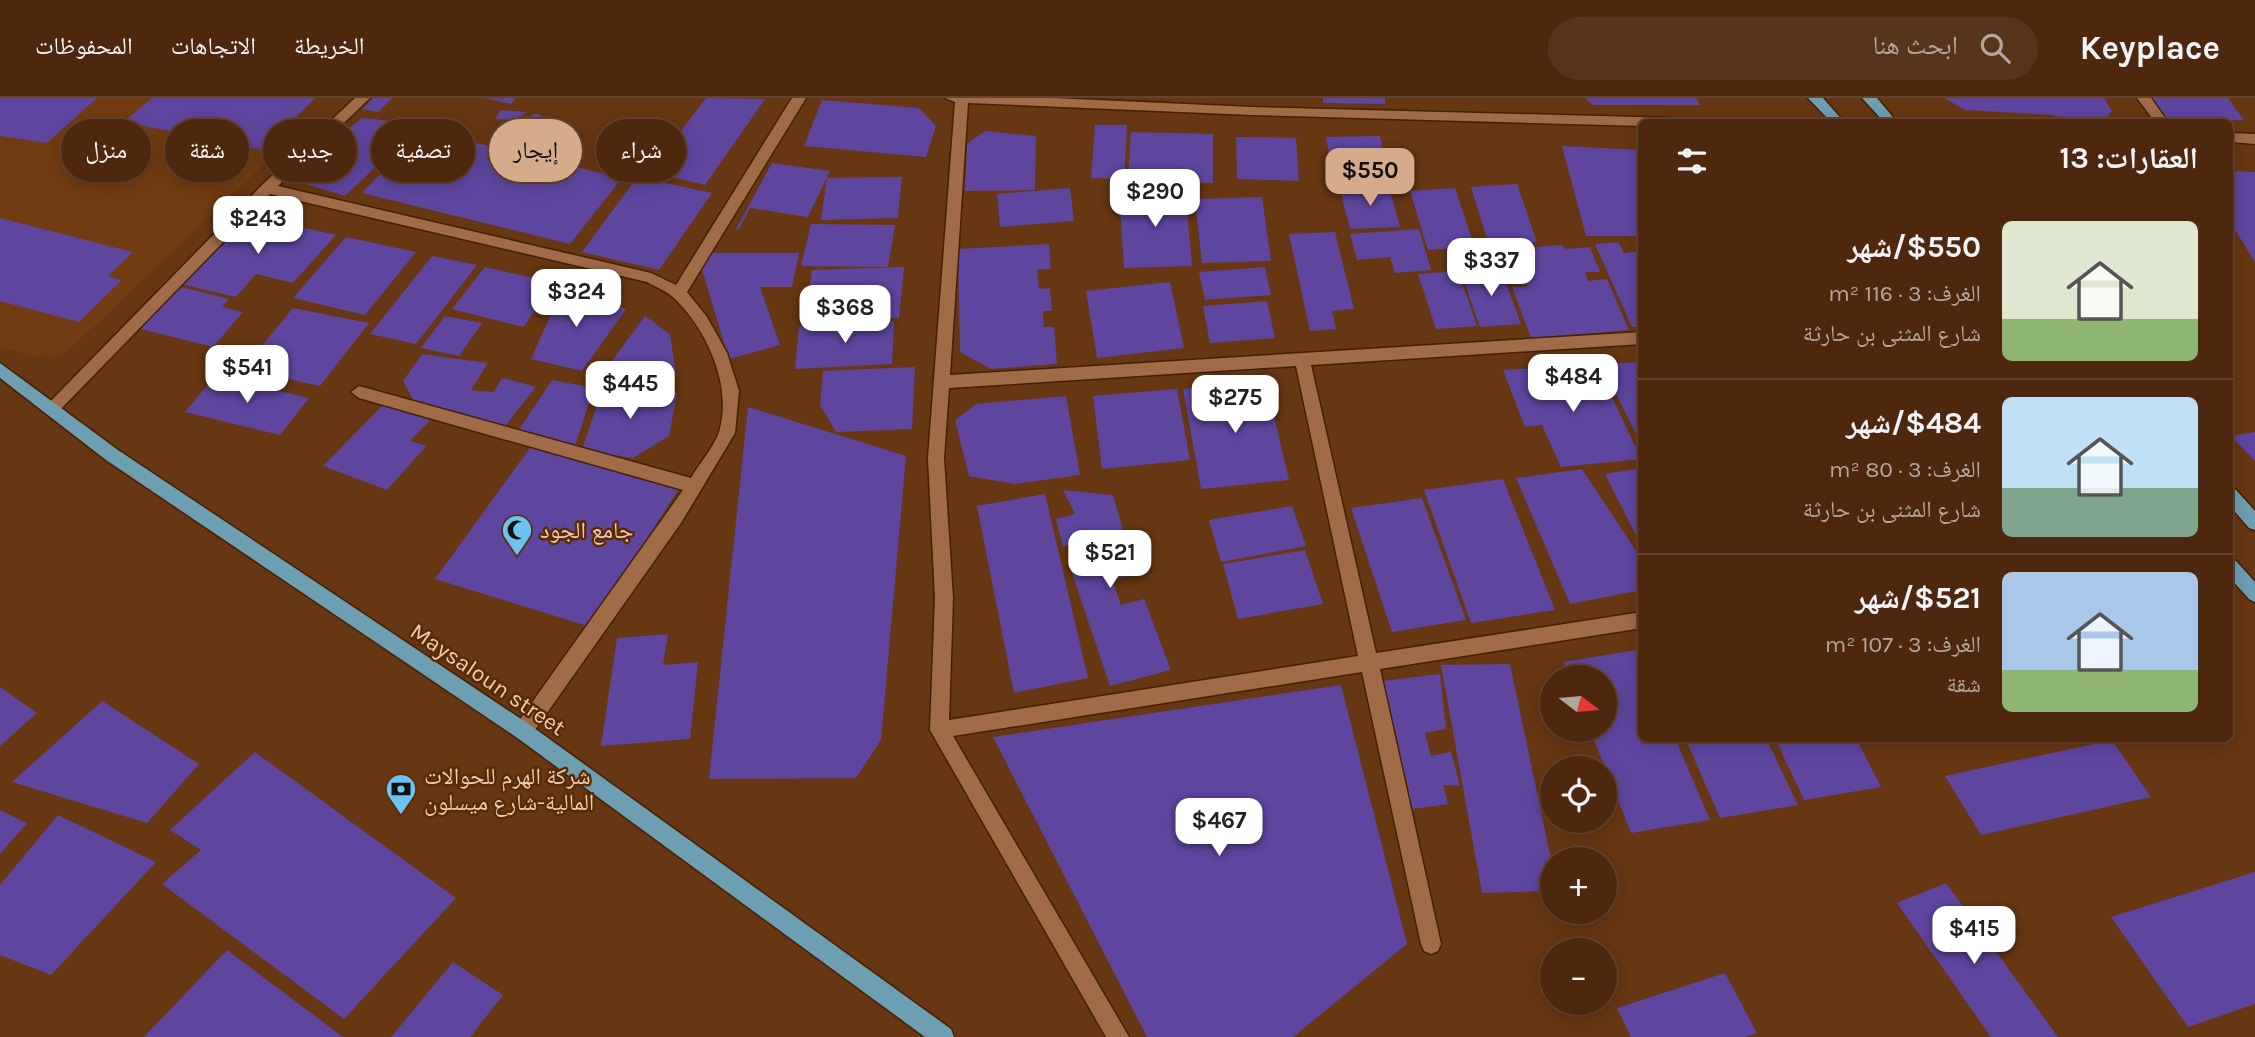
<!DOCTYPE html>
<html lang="ar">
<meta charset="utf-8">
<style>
:root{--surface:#4d280e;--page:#57341c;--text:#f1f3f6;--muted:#b3a69e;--line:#64442e;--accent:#d6ab8b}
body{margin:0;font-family:Karla,"Noto Naskh Arabic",sans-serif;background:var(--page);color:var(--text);direction:rtl;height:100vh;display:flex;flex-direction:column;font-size:26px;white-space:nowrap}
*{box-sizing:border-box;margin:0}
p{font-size:23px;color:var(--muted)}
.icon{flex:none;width:38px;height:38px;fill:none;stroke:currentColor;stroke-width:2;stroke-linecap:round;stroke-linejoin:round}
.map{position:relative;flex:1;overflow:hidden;direction:ltr}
.side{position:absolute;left:1638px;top:21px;width:595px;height:623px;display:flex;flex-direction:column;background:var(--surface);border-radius:10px;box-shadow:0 4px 18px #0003,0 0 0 2px var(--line);direction:rtl}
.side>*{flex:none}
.guide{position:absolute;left:21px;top:21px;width:665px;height:63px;direction:rtl;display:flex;gap:14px}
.needle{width:46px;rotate:106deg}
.fabs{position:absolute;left:1540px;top:567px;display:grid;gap:14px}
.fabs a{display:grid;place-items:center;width:77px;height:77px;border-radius:50%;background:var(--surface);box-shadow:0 4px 18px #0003,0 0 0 2px var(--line);font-size:35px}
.price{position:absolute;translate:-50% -60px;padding:0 16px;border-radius:14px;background:#fff;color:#222;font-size:23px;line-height:46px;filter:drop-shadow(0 2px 4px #0008)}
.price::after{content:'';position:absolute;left:50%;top:42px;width:21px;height:16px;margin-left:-10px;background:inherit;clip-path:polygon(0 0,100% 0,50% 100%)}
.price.active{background:var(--accent);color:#111}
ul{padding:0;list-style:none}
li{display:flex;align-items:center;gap:21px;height:175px;padding:0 35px}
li+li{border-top:2px solid var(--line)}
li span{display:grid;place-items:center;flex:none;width:196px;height:140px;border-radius:10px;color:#555}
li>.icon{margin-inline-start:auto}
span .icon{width:84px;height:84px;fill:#fffc;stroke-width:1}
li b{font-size:30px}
h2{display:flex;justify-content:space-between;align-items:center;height:84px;padding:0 35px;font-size:30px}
.chip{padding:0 24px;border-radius:32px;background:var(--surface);box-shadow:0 4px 18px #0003,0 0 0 2px var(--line);font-size:24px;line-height:63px}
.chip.active{background:var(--accent);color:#111}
header{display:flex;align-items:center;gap:42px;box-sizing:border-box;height:98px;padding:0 35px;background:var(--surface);border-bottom:2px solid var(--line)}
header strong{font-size:33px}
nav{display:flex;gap:38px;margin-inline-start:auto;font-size:24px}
.search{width:490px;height:63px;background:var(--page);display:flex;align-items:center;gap:18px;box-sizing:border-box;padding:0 24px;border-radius:38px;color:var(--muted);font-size:26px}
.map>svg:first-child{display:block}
.built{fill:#733b11}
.building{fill:#5e469f}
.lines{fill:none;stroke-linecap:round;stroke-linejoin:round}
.minor-casing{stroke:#442004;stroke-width:3}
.major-casing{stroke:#442004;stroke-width:3}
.minor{fill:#a16b48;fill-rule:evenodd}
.major{fill:#6e9eb2;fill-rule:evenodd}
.labels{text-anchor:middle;stroke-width:5;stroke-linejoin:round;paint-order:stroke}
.poi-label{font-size:23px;fill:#ebccba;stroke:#5b2b04;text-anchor:start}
.street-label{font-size:23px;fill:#ebccba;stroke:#5b2b04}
</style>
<header>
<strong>Keyplace</strong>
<div class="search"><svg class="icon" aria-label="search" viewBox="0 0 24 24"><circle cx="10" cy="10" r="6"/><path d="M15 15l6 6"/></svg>ابحث هنا</div>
<nav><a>الخريطة</a><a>الاتجاهات</a><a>المحفوظات</a></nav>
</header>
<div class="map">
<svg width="2255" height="939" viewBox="0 0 2255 939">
<rect width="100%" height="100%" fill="#673612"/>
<path class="built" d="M 0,0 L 160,0 L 301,31 L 64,257 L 31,258 L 0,249 Z"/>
<path class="building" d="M 0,0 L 97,0 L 47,45 L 0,38 Z
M 152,0 L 315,0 L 264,52 L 124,24 Z
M 373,0 L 392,0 L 378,14 L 362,11 Z
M 485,0 L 516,0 L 511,6 Z
M 706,0 L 765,1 L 705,87 L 650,74 Z
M 1323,0 L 1385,0 L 1385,6 L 1323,5 Z
M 1585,0 L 1696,0 L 1700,7 L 1593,7 Z
M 1944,0 L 2104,0 L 2112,13 L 2105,21 L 2072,24 L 2053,17 L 1965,12 Z
M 2145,0 L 2228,0 L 2244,22 L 2160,22 Z
M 822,2 L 919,10 L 936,28 L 926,59 L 804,48 Z
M 501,12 L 527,14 L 514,22 L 495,21 Z
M 536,15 L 556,26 L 547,42 L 501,39 Z
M 362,20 L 403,24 L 369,56 L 384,61 L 345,98 L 306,86 L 304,66 Z
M 1095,27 L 1127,27 L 1124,81 L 1091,80 Z
M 422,32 L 622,80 L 570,146 L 362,95 Z
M 985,33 L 1036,38 L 1035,92 L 965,93 L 967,46 Z
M 1131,34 L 1213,36 L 1213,85 L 1128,84 Z
M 1380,38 L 1390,85 L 1334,86 L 1326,39 Z
M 1236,39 L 1296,40 L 1299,83 L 1237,81 Z
M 1562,48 L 1642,52 L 1642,138 L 1586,138 Z
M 772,65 L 830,73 L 808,119 L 750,110 L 739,131 L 736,131 Z
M 2230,73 L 2255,74 L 2255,164 L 2230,124 Z
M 637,79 L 712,95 L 659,172 L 582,154 Z
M 902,79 L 898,120 L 821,122 L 827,80 Z
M 1517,86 L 1537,144 L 1489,147 L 1471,89 Z
M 1389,89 L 1400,129 L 1350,131 L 1340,91 Z
M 1070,90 L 1074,123 L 1000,129 L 997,96 Z
M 1455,90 L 1472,141 L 1455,142 L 1457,150 L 1428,152 L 1410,93 Z
M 1185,91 L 1192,168 L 1124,170 L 1119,93 Z
M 1262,99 L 1271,163 L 1202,165 L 1195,101 Z
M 247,117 L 336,137 L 293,185 L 256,176 L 236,199 L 181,186 Z
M 0,120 L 133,154 L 108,178 L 122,182 L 79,224 L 0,203 Z
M 811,126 L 895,127 L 888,169 L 801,168 Z
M 1419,131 L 1431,172 L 1395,175 L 1390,159 L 1357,162 L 1350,136 Z
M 1335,134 L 1354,211 L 1332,213 L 1336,231 L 1310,233 L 1289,136 Z
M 346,139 L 416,154 L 365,217 L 293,200 Z
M 1618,144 L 1624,155 L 1642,153 L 1642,229 L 1632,229 L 1595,146 Z
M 1049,146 L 1051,171 L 1037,172 L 1039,191 L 1050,190 L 1052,213 L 1043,213 L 1044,229 L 1054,229 L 1057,266 L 991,271 L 960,254 L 958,151 Z
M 1561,147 L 1566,151 L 1590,149 L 1600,174 L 1585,174 L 1588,183 L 1607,181 L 1629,232 L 1531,240 L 1512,189 L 1528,188 L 1524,180 L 1513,181 L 1503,156 L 1521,154 L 1519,150 Z
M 697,155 L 799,155 L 792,189 L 760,189 L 780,247 L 729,261 Z
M 432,158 L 477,167 L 416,246 L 370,236 Z
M 485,169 L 556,185 L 523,229 L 452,211 Z
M 904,169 L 899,220 L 805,223 L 812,172 Z
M 1265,169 L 1271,197 L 1205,202 L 1199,174 Z
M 1501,171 L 1521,226 L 1480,229 L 1461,174 Z
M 1458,173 L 1477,228 L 1436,231 L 1418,176 Z
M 1170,184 L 1184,250 L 1097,260 L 1086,193 Z
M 564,187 L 626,211 L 582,273 L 531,261 Z
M 177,188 L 229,201 L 222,209 L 243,214 L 213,249 L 137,230 Z
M 1267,203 L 1275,240 L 1210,245 L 1203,208 Z
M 293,210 L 369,225 L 320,288 L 243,271 Z
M 445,218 L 482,225 L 459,258 L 421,250 Z
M 645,218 L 670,236 L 676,276 L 600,279 Z
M 894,223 L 892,266 L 795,271 L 799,228 Z
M 422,256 L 488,265 L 471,292 L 494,294 L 502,280 L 536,289 L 502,332 L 417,310 L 403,283 Z
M 1642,264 L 1642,348 L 1601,266 Z
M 1597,267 L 1641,361 L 1561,369 L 1542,327 L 1525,329 L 1503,272 Z
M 915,269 L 912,331 L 836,334 L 820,307 L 823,273 Z
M 215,278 L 309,300 L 280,337 L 185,314 Z
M 552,282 L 594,290 L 575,348 L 516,336 Z
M 1266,283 L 1289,382 L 1201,391 L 1183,291 Z
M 603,288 L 677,295 L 669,338 L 633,360 L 582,352 Z
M 1177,291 L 1190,362 L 1102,371 L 1093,298 Z
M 1066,298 L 1080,377 L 1014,386 L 969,378 L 955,322 L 976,306 Z
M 385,305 L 430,322 L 410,343 L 426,348 L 387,392 L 323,368 Z
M 748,309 L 906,358 L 881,642 L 856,680 L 709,681 Z
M 2255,334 L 2255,363 L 2231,338 Z
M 532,347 L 680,389 L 591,529 L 435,481 Z
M 1642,370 L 1642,449 L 1605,376 Z
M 1582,371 L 1642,462 L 1642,492 L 1570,506 L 1516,380 Z
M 1503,381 L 1555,512 L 1471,525 L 1424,392 Z
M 1063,392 L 1113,397 L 1136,477 L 1112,481 L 1121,507 L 1144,501 L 1171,572 L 1110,588 L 1071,472 L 1084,468 L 1075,444 L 1063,449 L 1056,421 L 1075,416 Z
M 1045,396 L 1088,580 L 1014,595 L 977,408 Z
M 1422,400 L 1466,522 L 1392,534 L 1351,410 Z
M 1292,408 L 1306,448 L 1221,464 L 1209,422 Z
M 1305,452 L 1323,506 L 1238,521 L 1223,466 Z
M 668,536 L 663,567 L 698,564 L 690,641 L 601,648 L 617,540 Z
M 1637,552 L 1642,564 L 1642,640 L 1675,640 L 1710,722 L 1631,735 L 1590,632 L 1605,632 L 1605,579 L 1570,579 L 1563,564 Z
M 1510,566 L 1552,766 L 1552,793 L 1482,795 L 1441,567 Z
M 1440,576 L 1446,631 L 1425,635 L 1431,658 L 1451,654 L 1460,688 L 1443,687 L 1448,706 L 1405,712 L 1375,584 Z
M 1341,587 L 1407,846 L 1293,939 L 1147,939 L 993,639 Z
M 0,589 L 37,615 L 0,648 Z
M 102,603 L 199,666 L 147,725 L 12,684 Z
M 1685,640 L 1766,640 L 1798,707 L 1720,720 Z
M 1775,640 L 1856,640 L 1881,689 L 1804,702 Z
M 2112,642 L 2151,699 L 1981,737 L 1945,678 Z
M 255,654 L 456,800 L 344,921 L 162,786 L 201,752 L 170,732 Z
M 0,712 L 27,725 L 0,756 Z
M 58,717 L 156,764 L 51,877 L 0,857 L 0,787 Z
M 2255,774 L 2255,906 L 2188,929 L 2111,819 Z
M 1946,785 L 2058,939 L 1991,939 L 1897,805 Z
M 227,852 L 343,939 L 144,939 Z
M 453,864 L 503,897 L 470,939 L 391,939 Z
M 1725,875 L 1757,935 L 1745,939 L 1631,939 L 1617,910 Z"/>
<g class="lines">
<g class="minor-casing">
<path id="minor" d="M 355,0 L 370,0 L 278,88 L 651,175 L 676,187 L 792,0 L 806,0 L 687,194 L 707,219 L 727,255 L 739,293 L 735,335 L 681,425 L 530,639 L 523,642 L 516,639 L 514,633 L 516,627 L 683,392 L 359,300 L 351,294 L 359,288 L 691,380 C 699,366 714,349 719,334 C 733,289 707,232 675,201 C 668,194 656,189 647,184 L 270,96 L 56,316 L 50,318 L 42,312 L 262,87 Z
M 945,0 L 1053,0 L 1252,9 L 1674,20 L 1681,24 L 1642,24 L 1642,28 L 1252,17 L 968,5 L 950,277 L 1642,234 L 1642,246 L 1311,267 L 1376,555 L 1642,514 L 1642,530 L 1380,571 L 1441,846 L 1438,853 L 1431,856 L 1424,853 L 1421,846 L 1362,574 L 953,638 L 1129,939 L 1106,939 L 930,632 L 935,500 L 928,360 L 955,4 ZM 1296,268 L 1358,558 L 949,622 L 953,500 L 944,360 L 949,290 Z
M 2137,0 L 2151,0 L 2168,24 L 2155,24 Z
M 2230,35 L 2255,36 L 2255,46 L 2230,44 Z"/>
</g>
<g class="major-casing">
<path id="major" d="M 1808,0 L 1823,0 L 1844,24 L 1831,24 Z
M 1862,0 L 1877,0 L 1897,24 L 1884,24 Z
M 0,265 L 118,352 L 530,627 L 951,931 L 954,939 L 925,939 L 516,639 L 106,362 L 0,280 Z
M 2230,390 L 2236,392 L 2255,413 L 2255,432 L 2249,430 L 2230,408 Z
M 2230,461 L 2236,463 L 2255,484 L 2255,504 L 2249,501 L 2230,480 Z"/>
</g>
<use href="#minor" class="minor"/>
<use href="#major" class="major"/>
</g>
<defs>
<g id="mosque-pin" transform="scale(1.575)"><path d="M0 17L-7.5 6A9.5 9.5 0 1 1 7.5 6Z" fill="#6ac3f1" stroke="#5b2b04"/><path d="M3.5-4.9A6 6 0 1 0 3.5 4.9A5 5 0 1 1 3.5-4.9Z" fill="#111"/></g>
<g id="bank-pin" transform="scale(1.575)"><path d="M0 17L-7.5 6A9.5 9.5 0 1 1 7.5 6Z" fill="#6ac3f1" stroke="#5b2b04"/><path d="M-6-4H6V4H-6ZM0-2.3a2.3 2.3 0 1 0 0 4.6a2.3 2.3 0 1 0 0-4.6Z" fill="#111"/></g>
</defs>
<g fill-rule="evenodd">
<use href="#mosque-pin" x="517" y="432"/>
<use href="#bank-pin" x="401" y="691"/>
</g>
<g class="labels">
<g class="poi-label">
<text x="540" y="440">جامع الجود</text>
<text x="424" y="686">شركة الهرم للحوالات<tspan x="424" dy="26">المالية-شارع ميسلون</tspan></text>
</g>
<g class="street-label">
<text transform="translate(488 581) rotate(34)" y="8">Maysaloun street</text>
</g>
</g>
</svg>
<div class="fabs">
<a><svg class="needle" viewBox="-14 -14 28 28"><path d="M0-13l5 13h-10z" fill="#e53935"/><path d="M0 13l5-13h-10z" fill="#b3a69e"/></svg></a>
<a><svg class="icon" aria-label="locate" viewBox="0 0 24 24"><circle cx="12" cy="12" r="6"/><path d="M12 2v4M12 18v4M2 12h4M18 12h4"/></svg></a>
<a>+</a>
<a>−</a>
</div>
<b class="price active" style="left:1370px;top:110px">$550</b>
<b class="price" style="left:1155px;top:131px">$290</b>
<b class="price" style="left:258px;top:158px">$243</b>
<b class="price" style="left:1491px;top:200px">$337</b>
<b class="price" style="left:576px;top:231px">$324</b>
<b class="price" style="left:845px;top:247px">$368</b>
<b class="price" style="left:247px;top:307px">$541</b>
<b class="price" style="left:1573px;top:316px">$484</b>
<b class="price" style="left:630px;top:323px">$445</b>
<b class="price" style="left:1235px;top:337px">$275</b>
<b class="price" style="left:1110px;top:492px">$521</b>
<b class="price" style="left:1219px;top:760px">$467</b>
<b class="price" style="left:1974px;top:868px">$415</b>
<div class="guide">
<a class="chip">شراء</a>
<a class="chip active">إيجار</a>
<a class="chip">تصفية</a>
<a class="chip">جديد</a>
<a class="chip">شقة</a>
<a class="chip">منزل</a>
</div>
<section class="side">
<h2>العقارات: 13<svg class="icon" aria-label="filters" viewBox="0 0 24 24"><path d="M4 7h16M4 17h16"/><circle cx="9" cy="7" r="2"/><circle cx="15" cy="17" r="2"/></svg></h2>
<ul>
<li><span style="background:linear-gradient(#dfe7d0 70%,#8fb573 0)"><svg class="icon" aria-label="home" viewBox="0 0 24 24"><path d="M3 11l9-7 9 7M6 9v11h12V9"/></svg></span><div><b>$550/شهر</b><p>الغرف: 3 · 116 m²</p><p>شارع المثنى بن حارثة</p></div></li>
<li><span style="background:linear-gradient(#bfe0f5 65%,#7fa58c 0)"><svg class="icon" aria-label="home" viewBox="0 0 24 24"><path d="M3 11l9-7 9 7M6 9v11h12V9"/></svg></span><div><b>$484/شهر</b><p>الغرف: 3 · 80 m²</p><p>شارع المثنى بن حارثة</p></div></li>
<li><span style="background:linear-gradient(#a9c7e8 70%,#8fb573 0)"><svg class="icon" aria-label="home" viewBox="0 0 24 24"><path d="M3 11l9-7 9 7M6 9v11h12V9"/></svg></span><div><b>$521/شهر</b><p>الغرف: 3 · 107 m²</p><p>شقة</p></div></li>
</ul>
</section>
</div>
